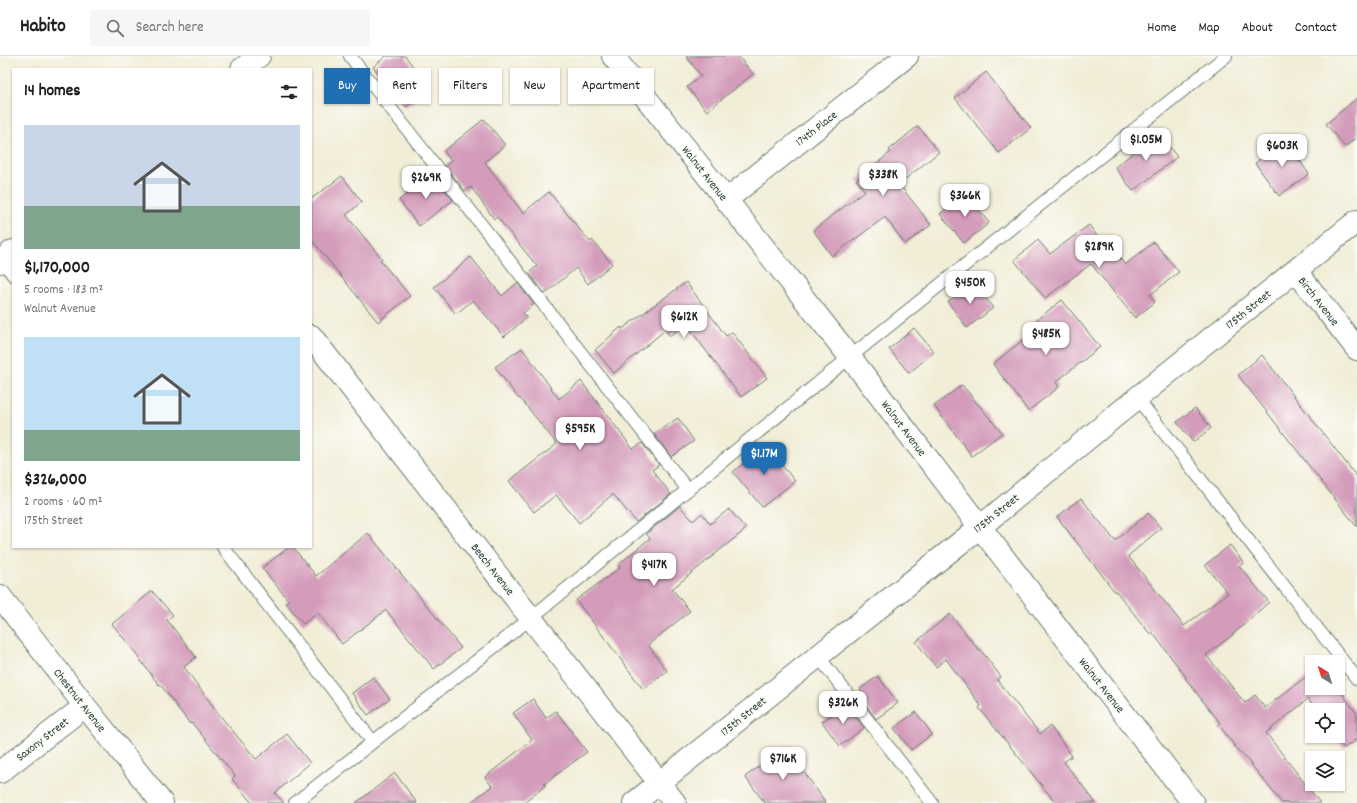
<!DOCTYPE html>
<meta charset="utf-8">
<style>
:root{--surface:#fff;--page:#f6f6f6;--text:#202124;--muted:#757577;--line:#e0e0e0;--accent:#1f6fb2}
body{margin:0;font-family:Dekko,sans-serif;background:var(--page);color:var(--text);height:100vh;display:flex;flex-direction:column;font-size:15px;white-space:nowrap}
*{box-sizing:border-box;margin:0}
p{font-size:13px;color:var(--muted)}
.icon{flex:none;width:22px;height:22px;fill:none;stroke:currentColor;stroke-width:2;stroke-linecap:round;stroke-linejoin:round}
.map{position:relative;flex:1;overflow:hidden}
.side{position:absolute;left:12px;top:12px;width:300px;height:480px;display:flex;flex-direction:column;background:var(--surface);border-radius:0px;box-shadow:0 1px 3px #0004}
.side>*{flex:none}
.guide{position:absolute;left:324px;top:12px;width:380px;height:36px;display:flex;gap:8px}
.needle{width:26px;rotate:322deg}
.fabs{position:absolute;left:1305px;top:599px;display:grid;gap:8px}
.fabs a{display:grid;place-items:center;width:40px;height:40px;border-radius:0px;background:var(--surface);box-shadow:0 1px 3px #0004;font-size:20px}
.price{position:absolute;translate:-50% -34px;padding:0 9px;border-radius:8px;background:#fff;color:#222;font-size:13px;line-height:26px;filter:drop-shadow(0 1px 2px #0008)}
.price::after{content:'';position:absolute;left:50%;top:24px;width:12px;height:9px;margin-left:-6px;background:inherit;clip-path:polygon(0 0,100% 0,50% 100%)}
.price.on{background:var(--accent);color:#fff}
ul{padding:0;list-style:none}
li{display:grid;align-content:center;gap:8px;height:212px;padding:0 12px}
li span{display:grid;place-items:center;height:124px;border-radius:0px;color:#555}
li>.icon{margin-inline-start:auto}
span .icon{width:72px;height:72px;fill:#fffc;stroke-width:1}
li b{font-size:17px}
h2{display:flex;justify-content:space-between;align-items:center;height:48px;padding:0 12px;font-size:17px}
.chip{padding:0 14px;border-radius:0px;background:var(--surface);box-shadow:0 1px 3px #0004;font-size:14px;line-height:36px}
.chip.on{background:var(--accent);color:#fff}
header{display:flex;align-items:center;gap:24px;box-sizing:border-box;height:56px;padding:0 20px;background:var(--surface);border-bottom:1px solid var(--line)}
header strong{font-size:19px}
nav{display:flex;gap:22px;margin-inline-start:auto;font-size:14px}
.search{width:280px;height:36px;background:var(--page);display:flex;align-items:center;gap:10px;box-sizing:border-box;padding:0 14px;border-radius:0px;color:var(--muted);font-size:15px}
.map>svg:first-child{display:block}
.building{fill:#d49cbb}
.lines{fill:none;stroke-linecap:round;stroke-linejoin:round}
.lane-casing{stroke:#687b6d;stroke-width:14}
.street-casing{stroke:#687b6d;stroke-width:24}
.secondary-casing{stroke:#687b6d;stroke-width:24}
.lane{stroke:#fff;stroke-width:12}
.street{stroke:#fff;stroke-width:22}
.secondary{stroke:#fff;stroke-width:22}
.labels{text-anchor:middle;stroke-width:3.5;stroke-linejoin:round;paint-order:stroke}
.street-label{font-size:12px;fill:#1f3d34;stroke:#fdfcf7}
</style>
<header>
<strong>Habito</strong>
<div class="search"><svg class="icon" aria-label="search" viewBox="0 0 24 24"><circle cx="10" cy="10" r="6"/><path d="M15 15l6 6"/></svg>Search here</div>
<nav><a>Home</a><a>Map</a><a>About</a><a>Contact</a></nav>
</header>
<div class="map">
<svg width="1357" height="747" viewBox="0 0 1357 747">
<rect width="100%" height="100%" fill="#fdfcf7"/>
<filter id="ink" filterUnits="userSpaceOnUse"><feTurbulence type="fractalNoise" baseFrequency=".025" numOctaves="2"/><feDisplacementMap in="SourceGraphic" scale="8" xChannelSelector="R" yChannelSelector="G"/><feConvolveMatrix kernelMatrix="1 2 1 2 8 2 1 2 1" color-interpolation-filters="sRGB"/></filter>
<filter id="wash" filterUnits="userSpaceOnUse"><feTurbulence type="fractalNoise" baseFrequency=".012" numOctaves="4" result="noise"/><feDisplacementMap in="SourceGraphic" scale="16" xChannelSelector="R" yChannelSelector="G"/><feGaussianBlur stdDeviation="0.9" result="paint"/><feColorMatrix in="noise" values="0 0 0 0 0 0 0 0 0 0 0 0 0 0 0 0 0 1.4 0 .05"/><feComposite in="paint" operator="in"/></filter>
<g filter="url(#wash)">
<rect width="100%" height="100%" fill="#f1edd7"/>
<g id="blocks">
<path class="building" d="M 386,0 L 405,0 L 430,33 L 406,51 L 373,11 Z
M 686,0 L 738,0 L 753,18 L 707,55 L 687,31 L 701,20 Z
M 986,16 L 1031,72 L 999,97 L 955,42 Z
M 1357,42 L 1357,81 L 1345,91 L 1326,68 Z
M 484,63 L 505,89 L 485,106 L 523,157 L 549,136 L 590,186 L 592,184 L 612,208 L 588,228 L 576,212 L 545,238 L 529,217 L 537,210 L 497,161 L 494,163 L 471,131 L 465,135 L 445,110 L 451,105 L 444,95 Z
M 918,70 L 939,96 L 899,128 L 931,169 L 905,188 L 885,161 L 832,200 L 813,174 L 865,135 L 856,124 L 891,96 L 889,94 Z
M 1159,77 L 1177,101 L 1133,135 L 1115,111 Z
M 1286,85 L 1309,118 L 1279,140 L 1255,107 Z
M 433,119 L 453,144 L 419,170 L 399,144 Z
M 342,120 L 362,146 L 346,159 L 382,203 L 380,204 L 410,240 L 378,266 L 311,183 L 311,143 Z
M 966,137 L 989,167 L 964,187 L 940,158 Z
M 1089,169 L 1114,202 L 1118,199 L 1125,209 L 1154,186 L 1179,216 L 1150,239 L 1155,246 L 1135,262 L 1091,208 L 1045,242 L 1014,204 L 1038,184 L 1050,198 Z
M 471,201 L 502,240 L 517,227 L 534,248 L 523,257 L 527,261 L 504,281 L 473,244 L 456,258 L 434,231 Z
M 686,226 L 726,280 L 732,276 L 767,322 L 741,341 L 686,268 L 670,280 L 665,274 L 614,317 L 595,294 L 621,271 L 622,273 Z
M 974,227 L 993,252 L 967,272 L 948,246 Z
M 1062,244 L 1100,291 L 1056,326 L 1059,331 L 1028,355 L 993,308 L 1039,271 L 1035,265 Z
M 914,272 L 934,296 L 909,317 L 889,293 Z
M 522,292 L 559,343 L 581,325 L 633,393 L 642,387 L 659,409 L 652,414 L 671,438 L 636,466 L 613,438 L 579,467 L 556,439 L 534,456 L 509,425 L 557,388 L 520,342 L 519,343 L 495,311 Z
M 1262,299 L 1357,421 L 1357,471 L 1238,319 Z
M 962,329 L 1002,377 L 972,400 L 934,350 Z
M 1195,352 L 1211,372 L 1193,386 L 1177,366 Z
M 678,362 L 694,385 L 671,401 L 654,378 Z
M 765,389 L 795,425 L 762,451 L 733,416 Z
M 1081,442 L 1115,485 L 1148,457 L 1161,472 L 1128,500 L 1184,570 L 1228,537 L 1205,509 L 1230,489 L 1244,507 L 1239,510 L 1269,546 L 1230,581 L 1206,599 L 1245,647 L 1255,639 L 1265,652 L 1312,616 L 1312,632 L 1338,632 L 1357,658 L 1357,683 L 1344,692 L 1335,680 L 1338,680 L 1338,654 L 1316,654 L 1308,643 L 1266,677 L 1320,747 L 1282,747 L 1241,696 L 1240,697 L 1218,668 L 1220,667 L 1185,622 L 1186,621 L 1152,576 L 1150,578 L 1116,535 L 1115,536 L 1057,461 Z
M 680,450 L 693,465 L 702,457 L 710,468 L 729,453 L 746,473 L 672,533 L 690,555 L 648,589 L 667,615 L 643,633 L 576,544 L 620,512 L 618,509 L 650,482 L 646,478 Z
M 368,477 L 461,592 L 434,613 L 386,554 L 342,588 L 318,557 L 303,568 L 286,547 L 289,545 L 262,512 L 289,491 L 293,491 L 316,520 Z
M 152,535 L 173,559 L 167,564 L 196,601 L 184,611 L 222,662 L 256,703 L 287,678 L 310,707 L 275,737 L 284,747 L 252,747 L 232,723 L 235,720 L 192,667 L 190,668 L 160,628 L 159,629 L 138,601 L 139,601 L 112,568 Z
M 950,558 L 979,594 L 980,593 L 1001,621 L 997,624 L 1040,678 L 1050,670 L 1072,700 L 1064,706 L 1096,747 L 1056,747 L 979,652 L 981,650 L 946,603 L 936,611 L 916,586 Z
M 878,620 L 898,647 L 876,663 L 858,639 L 862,636 L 860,633 Z
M 373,621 L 390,643 L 368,659 L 352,637 Z
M 533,643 L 546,662 L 556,655 L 587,696 L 544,728 L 545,730 L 524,747 L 470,747 L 492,730 L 485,721 L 532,684 L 513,657 Z
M 846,648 L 864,672 L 840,690 L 822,666 Z
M 916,656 L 932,678 L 911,694 L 894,672 Z
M 784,691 L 807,720 L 826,747 L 765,747 L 745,721 Z
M 395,717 L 417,747 L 356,747 Z"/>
</g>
</g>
<g filter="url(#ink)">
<use href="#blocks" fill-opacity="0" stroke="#687b6d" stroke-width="1"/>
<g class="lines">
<g class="lane-casing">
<path id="lane" d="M 350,0 L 688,434
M 2,204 L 13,219
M 1137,342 L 1357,623
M 223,491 L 373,686
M 818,600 L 932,747
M 295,747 L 531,562 L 850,301 L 1226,0"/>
</g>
<g class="street-casing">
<path id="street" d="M 613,0 L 850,301 L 980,471 L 1193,747
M 242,13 L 259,0
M 726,144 L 907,0
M 0,206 L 13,195
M 1296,215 L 1357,293
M 311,280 L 675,747
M 0,540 L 85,650 L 162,747
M 0,716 L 85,650"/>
</g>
<g class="secondary-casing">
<path id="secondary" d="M 634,747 L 980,471 L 1137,342 L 1357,165"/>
</g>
<use href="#lane" class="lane"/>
<use href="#street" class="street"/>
<use href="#secondary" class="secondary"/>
</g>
</g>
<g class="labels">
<g class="street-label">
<text transform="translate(816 72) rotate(-38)" y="4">174th Place</text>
<text transform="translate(705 117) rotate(52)" y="4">Walnut Avenue</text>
<text transform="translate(1319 245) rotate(52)" y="4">Birch Avenue</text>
<text transform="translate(1248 253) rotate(-39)" y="4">175th Street</text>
<text transform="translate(904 372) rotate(53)" y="4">Walnut Avenue</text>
<text transform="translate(996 457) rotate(-39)" y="4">175th Street</text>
<text transform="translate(493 513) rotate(52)" y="4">Beech Avenue</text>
<text transform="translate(1102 629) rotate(52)" y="4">Walnut Avenue</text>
<text transform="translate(80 644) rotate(52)" y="4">Chestnut Avenue</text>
<text transform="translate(743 660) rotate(-39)" y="4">175th Street</text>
<text transform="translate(42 683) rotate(-38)" y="4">Saxony Street</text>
</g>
</g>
</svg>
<div class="fabs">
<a><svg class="needle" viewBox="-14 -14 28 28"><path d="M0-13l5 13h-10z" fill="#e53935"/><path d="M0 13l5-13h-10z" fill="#757577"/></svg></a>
<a><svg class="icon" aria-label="locate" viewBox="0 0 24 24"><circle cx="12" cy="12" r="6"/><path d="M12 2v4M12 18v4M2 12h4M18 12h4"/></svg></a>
<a><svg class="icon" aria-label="layers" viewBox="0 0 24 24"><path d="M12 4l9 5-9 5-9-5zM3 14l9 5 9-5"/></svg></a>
</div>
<b class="price" style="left:1146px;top:106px">$1.05M</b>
<b class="price" style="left:1282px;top:112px">$603K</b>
<b class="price" style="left:883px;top:141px">$338K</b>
<b class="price" style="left:426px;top:144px">$269K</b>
<b class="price" style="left:965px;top:162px">$366K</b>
<b class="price" style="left:1099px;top:213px">$289K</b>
<b class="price" style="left:970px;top:249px">$450K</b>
<b class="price" style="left:684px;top:283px">$612K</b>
<b class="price" style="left:1046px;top:300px">$485K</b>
<b class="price" style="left:580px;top:395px">$595K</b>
<b class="price on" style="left:764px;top:420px">$1.17M</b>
<b class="price" style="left:654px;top:531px">$417K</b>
<b class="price" style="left:843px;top:669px">$326K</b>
<b class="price" style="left:783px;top:725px">$716K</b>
<div class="guide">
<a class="chip on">Buy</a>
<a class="chip">Rent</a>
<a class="chip">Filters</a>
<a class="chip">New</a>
<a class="chip">Apartment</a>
</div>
<section class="side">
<h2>14 homes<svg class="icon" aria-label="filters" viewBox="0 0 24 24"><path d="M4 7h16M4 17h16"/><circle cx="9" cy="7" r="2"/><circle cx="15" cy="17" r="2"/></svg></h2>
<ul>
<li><span style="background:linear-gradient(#c9d6e8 65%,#7fa58c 0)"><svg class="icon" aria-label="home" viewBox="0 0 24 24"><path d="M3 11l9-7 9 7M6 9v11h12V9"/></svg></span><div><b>$1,170,000</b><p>5 rooms · 183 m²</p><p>Walnut Avenue</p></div></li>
<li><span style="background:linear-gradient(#bfe0f5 75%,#7fa58c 0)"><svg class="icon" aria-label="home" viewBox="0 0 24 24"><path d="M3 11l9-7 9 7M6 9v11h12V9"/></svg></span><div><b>$326,000</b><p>2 rooms · 60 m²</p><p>175th Street</p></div></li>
</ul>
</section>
</div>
